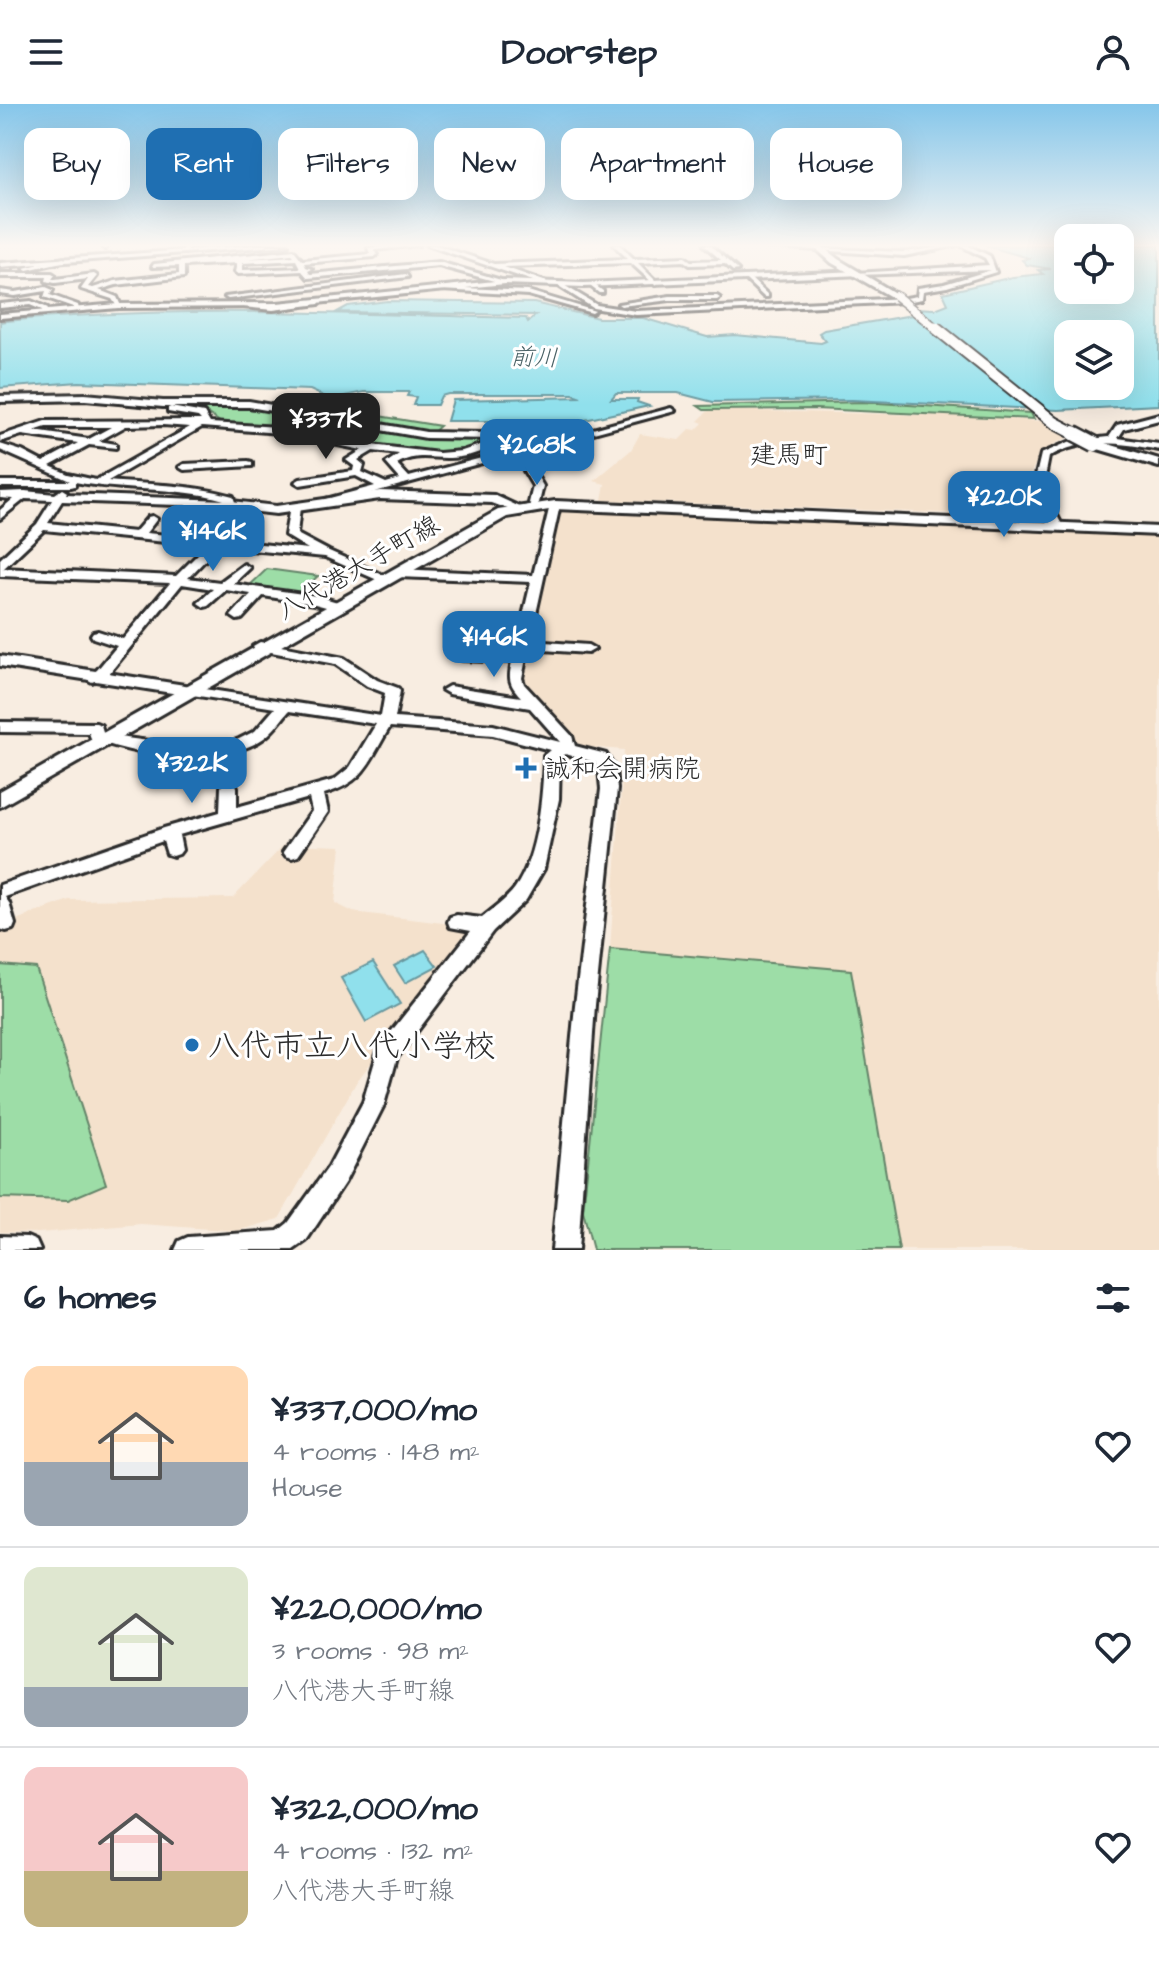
<!DOCTYPE html>
<meta charset="utf-8">
<style>
:root{--surface:#fff;--page:#f6f6f7;--text:#1f2937;--muted:#747a83;--line:#e0e1e3;--accent:#1f6fb2}
body{margin:0;font-family:"Architects Daughter","Klee One",sans-serif;background:var(--page);color:var(--text);height:100vh;display:flex;flex-direction:column;font-size:30px;white-space:nowrap}
*{box-sizing:border-box;margin:0}
p{font-size:26px;color:var(--muted)}
.icon{flex:none;width:44px;height:44px;fill:none;stroke:currentColor;stroke-width:2;stroke-linecap:round;stroke-linejoin:round}
.map{position:relative;height:1146px;overflow:hidden}
.details{display:flex;flex-direction:column;background:var(--surface);flex:1}
.details>*{flex:none}
.hud{position:absolute;left:24px;top:24px;width:1112px;height:72px;display:flex;gap:16px}
.fabs{position:absolute;left:1054px;top:120px;display:grid;gap:16px}
.fabs a{display:grid;place-items:center;width:80px;height:80px;border-radius:16px;background:var(--surface);box-shadow:0 8px 32px #0002;font-size:40px}
.price{position:absolute;translate:-50% -68px;padding:0 18px;border-radius:16px;background:var(--accent);color:#fff;font-size:26px;line-height:52px;filter:drop-shadow(0 2px 4px #0008)}
.price::after{content:'';position:absolute;left:50%;top:48px;width:24px;height:18px;margin-left:-12px;background:inherit;clip-path:polygon(0 0,100% 0,50% 100%)}
.price.current{background:#222;color:#fff}
ul{padding:0;list-style:none}
li{display:flex;align-items:center;gap:24px;height:200px;padding:0 24px}
li+li{border-top:2px solid var(--line)}
li span{display:grid;place-items:center;flex:none;width:224px;height:160px;border-radius:16px;color:#555}
li>.icon{margin-inline-start:auto}
span .icon{width:96px;height:96px;fill:#fffc;stroke-width:1}
li b{font-size:34px}
h2{display:flex;justify-content:space-between;align-items:center;height:96px;padding:0 24px;font-size:34px}
.tag{padding:0 28px;border-radius:16px;background:var(--surface);box-shadow:0 8px 32px #0002;font-size:28px;line-height:72px}
.tag.current{background:var(--accent);color:#fff}
header{display:flex;justify-content:space-between;align-items:center;height:104px;padding:0 24px;background:var(--surface);font-size:36px;font-weight:800}
.map>svg:first-child{display:block}
.built{fill:#f4e1cc}
.green{fill:#9ddda7;stroke:#648469;stroke-width:2}
.water{fill:#90e0ec;stroke:#68989f;stroke-width:2;fill-rule:evenodd}
.lines{fill:none;stroke-linecap:round;stroke-linejoin:round}
.minor-casing{stroke:#2b2b2b;stroke-width:6}
.tertiary-casing{stroke:#2b2b2b;stroke-width:6}
.secondary-casing{stroke:#2b2b2b;stroke-width:6}
.minor{fill:#fff;fill-rule:evenodd}
.tertiary{fill:#fff;fill-rule:evenodd}
.secondary{fill:#fff;fill-rule:evenodd}
.secondary-bridge-far2-casing{stroke:#2b2b2b;stroke-width:11;stroke-linecap:butt}
.secondary-bridge-far1-casing{stroke:#2b2b2b;stroke-width:15;stroke-linecap:butt}
.secondary-bridge-casing{stroke:#2b2b2b;stroke-width:19;stroke-linecap:butt}
.secondary-bridge-far2{stroke:#fff;stroke-width:8}
.secondary-bridge-far1{stroke:#fff;stroke-width:11}
.secondary-bridge{stroke:#fff;stroke-width:14}
.poi-dot{fill:#1f6fb2;stroke:#fff;stroke-width:3}
.labels{text-anchor:middle;stroke-width:6;stroke-linejoin:round;paint-order:stroke}
.far-water-label{font-size:24px;font-style:italic;fill:#496165;stroke:#fff}
.far-quarter-label{font-size:26px;fill:#2b2b2b;stroke:#fff}
.street-label{font-size:26px;fill:#2b2b2b;stroke:#fff}
.poi-label{font-size:26px;fill:#2b2b2b;stroke:#fff;text-anchor:start}
.near-poi-label{font-size:32px;fill:#2b2b2b;stroke:#fff;text-anchor:start}
</style>
<header><svg class="icon" aria-label="menu" viewBox="0 0 24 24"><path d="M4 6h16M4 12h16M4 18h16"/></svg>Doorstep<svg class="icon" aria-label="person" viewBox="0 0 24 24"><circle cx="12" cy="8" r="4"/><path d="M4 21q1-7 8-7t8 7"/></svg></header>
<div class="map">
<svg width="1159" height="1146" viewBox="0 0 1159 1146">
<rect width="100%" height="100%" fill="#f8ede1"/>
<filter id="ink" filterUnits="userSpaceOnUse"><feTurbulence type="fractalNoise" baseFrequency=".0125" numOctaves="2"/><feDisplacementMap in="SourceGraphic" scale="16" xChannelSelector="R" yChannelSelector="G"/><feConvolveMatrix kernelMatrix="1 2 1 2 8 2 1 2 1" color-interpolation-filters="sRGB"/></filter>
<g filter="url(#ink)">
<path class="built" d="M 709,306 L 968,312 L 1052,318 L 1067,334 L 1054,340 L 1037,356 L 1028,375 L 1045,413 L 602,396 L 605,380 L 594,377 L 631,346 L 640,330 L 679,336 L 690,325 L 696,326 L 703,319 L 698,317 Z
M 557,405 L 1159,431 L 1159,1146 L 899,1146 L 851,867 L 610,845 L 624,646 L 574,642 L 572,632 L 519,575 Z
M 285,740 L 341,742 L 335,799 L 353,808 L 476,823 L 357,977 L 279,1115 L 237,1127 L 141,1120 L 39,1129 L 0,1128 L 0,822 L 69,796 L 233,794 Z"/>
<path class="green" d="M 863,298 L 1031,309 L 1034,315 L 815,305 L 704,306 L 698,302 Z
M 259,300 L 348,307 L 440,322 L 432,329 L 498,336 L 466,348 L 441,351 L 361,342 L 278,324 L 223,320 L 205,308 L 172,302 Z
M 267,465 L 318,472 L 298,490 L 247,484 Z
M 610,845 L 851,866 L 899,1146 L 593,1146 L 583,1107 Z
M 0,861 L 36,864 L 106,1080 L 68,1096 L 0,1094 Z"/>
<path class="water" d="M 1068,141 L 1068,186 L 1120,186 L 1120,141 L 1159,141 L 1159,301 L 1058,306 L 852,296 L 713,298 L 678,289 L 616,289 L 611,295 L 638,295 L 637,298 L 649,302 L 580,317 L 447,317 L 453,296 L 581,293 L 573,290 L 448,290 L 441,292 L 437,301 L 413,301 L 416,293 L 407,292 L 409,288 L 364,288 L 330,295 L 310,286 L 79,278 L 0,284 L 0,218 L 7,217 C 177,201 352,210 526,214 L 528,218 L 536,211 L 337,208 L 348,202 L 387,197 L 534,199 L 598,214 L 643,214 L 707,233 L 735,231 L 821,239 L 826,237 L 819,229 L 824,226 L 912,211 L 915,204 L 935,205 L 948,200 L 943,189 L 1013,173 L 1043,170 L 1038,166 L 1051,165 L 1027,161 L 1022,156 L 1029,154 L 986,142 ZM 1068,230 L 1120,230 L 1120,282 L 1068,282 Z
M 425,846 L 437,862 L 405,879 L 394,862 Z
M 373,858 L 400,900 L 366,918 L 341,874 Z"/>
<g class="lines">
<g class="minor-casing">
<path id="minor" d="M 103,141 L 109,141 L 105,145 L 102,143 Z
M 185,141 L 191,141 L 185,149 L 181,149 Z
M 397,141 L 419,141 L 374,146 L 377,151 L 374,153 L 304,159 L 306,163 L 312,165 L 308,167 L 310,170 L 439,158 L 508,178 L 505,180 L 439,162 L 308,174 L 302,167 L 238,170 L 235,168 L 237,159 L 184,162 L 184,173 L 116,181 L 99,186 L 117,193 L 121,202 L 118,204 L 112,195 L 81,185 L 88,175 L 55,179 L 46,177 L 47,173 L 0,173 L 0,169 L 52,169 L 55,171 L 52,175 L 55,175 L 94,170 L 97,172 L 88,183 L 93,184 L 115,177 L 179,170 L 179,162 L 152,163 L 154,160 L 294,146 L 302,156 L 370,150 L 368,144 ZM 292,150 L 294,152 L 244,155 L 245,155 ZM 296,156 L 300,164 L 242,166 L 243,159 Z
M 427,141 L 436,141 L 494,160 L 628,155 L 614,141 L 620,141 L 634,155 L 685,153 L 691,157 L 721,156 L 704,141 L 710,141 L 738,166 L 733,167 L 725,160 L 690,161 L 684,157 L 638,159 L 657,178 L 655,181 L 631,159 L 504,163 L 547,178 L 545,181 Z
M 746,141 L 904,148 L 958,141 L 904,152 Z
M 960,141 L 967,141 L 990,152 L 996,168 L 947,183 L 923,187 L 922,195 L 906,198 L 636,211 L 593,204 L 557,181 L 562,180 L 597,201 L 636,207 L 906,194 L 917,192 L 918,184 L 944,180 L 991,166 L 858,171 L 855,169 L 989,161 L 985,154 Z
M 64,154 L 66,157 L 27,166 L 24,164 Z
M 406,170 L 408,173 L 228,195 L 225,193 Z
M 745,173 L 749,173 L 768,191 L 768,193 L 764,193 L 745,175 Z
M 592,179 L 603,187 L 603,189 L 599,189 L 590,182 Z
M 46,183 L 53,186 L 50,191 L 78,201 L 79,205 L 74,206 L 73,203 L 44,193 L 46,187 L 15,192 L 0,190 L 0,186 L 15,188 Z
M 443,183 L 528,187 L 595,207 L 592,209 L 528,191 L 441,186 Z
M 670,192 L 717,192 L 720,194 L 717,196 L 670,196 L 621,202 L 618,200 Z
M 31,197 L 48,204 L 47,209 L 43,209 L 42,206 L 30,201 L 0,204 L 0,200 Z
M 321,197 L 319,200 L 273,206 L 234,202 L 237,200 L 273,202 Z
M 85,290 L 163,297 L 249,297 L 426,328 L 558,330 L 563,333 L 671,304 L 675,307 L 330,400 L 325,397 L 326,395 L 375,382 L 356,372 L 300,381 L 295,378 L 300,375 L 353,367 L 354,362 L 346,356 L 362,346 L 279,329 L 202,323 L 108,377 C 151,381 191,380 233,392 L 236,401 L 235,403 L 62,397 L 48,419 L 135,428 L 148,413 L 152,412 L 157,415 L 146,429 L 212,435 L 244,403 L 252,403 L 252,407 L 224,436 L 308,445 L 285,431 L 290,403 L 295,400 L 300,403 L 297,430 L 329,447 L 392,475 L 386,479 L 382,478 L 325,453 L 218,443 L 188,474 L 220,478 L 244,460 L 250,464 L 233,480 L 317,492 L 341,499 L 343,502 L 337,506 L 315,500 L 263,492 L 242,515 L 237,516 L 231,512 L 251,490 L 226,486 L 208,502 L 204,503 L 198,499 L 213,485 L 182,480 L 107,572 L 92,578 L 85,574 L 97,566 L 117,542 L 93,534 L 91,531 L 93,528 L 98,527 L 123,535 L 170,479 L 0,472 L 0,455 L 37,420 L 52,396 L 25,395 L 0,415 L 0,406 L 13,395 L 0,394 L 0,388 L 25,387 L 55,390 L 62,385 L 67,388 L 66,390 L 224,396 C 175,382 125,388 75,378 L 75,382 L 71,383 L 0,383 L 0,377 L 70,377 L 0,346 L 0,340 L 22,347 L 43,358 L 78,339 L 22,331 L 0,338 L 0,332 L 45,317 L 201,316 L 198,313 L 168,308 L 168,304 L 171,303 L 204,309 L 210,319 L 279,323 L 363,340 L 439,349 L 462,347 L 498,335 L 426,334 L 249,303 L 163,303 L 85,296 L 0,298 L 0,292 ZM 163,321 L 190,323 L 96,376 L 68,370 L 50,362 L 89,341 L 116,344 L 116,340 L 99,337 L 126,322 ZM 46,323 L 111,323 L 89,335 L 34,327 ZM 504,335 L 551,336 L 409,373 L 397,360 C 419,347 435,357 460,353 C 475,351 490,344 504,339 ZM 373,347 L 399,350 L 386,359 L 400,375 L 386,379 L 362,368 L 364,361 L 358,356 ZM 44,426 L 206,442 L 176,472 L 1,464 L 4,464 Z
M 1159,310 L 1159,316 L 1124,325 L 1118,334 L 1159,340 L 1159,346 C 1120,339 1084,333 1049,353 L 1043,384 L 1063,423 L 1057,426 L 1053,425 L 1033,384 L 1041,350 L 1071,337 L 1109,333 L 1117,321 Z
M 248,357 L 252,358 L 252,362 L 184,366 L 179,363 L 184,360 Z
M 529,364 L 533,365 L 543,382 L 539,399 L 534,402 L 529,399 L 533,382 L 524,367 Z
M 555,398 L 560,401 L 530,537 L 588,541 L 595,545 L 588,549 L 528,545 L 522,574 L 524,580 L 572,632 L 575,642 L 606,650 L 615,665 L 617,685 L 595,901 L 578,1146 L 552,1146 L 575,901 L 601,685 L 599,665 L 595,658 L 565,650 L 560,653 L 559,695 L 544,765 L 526,796 L 493,827 L 397,954 L 384,1001 L 345,1078 L 306,1137 L 293,1146 L 175,1146 L 179,1137 L 188,1133 L 278,1127 L 288,1119 L 329,1062 L 363,998 L 379,943 L 471,827 L 450,823 L 448,818 L 450,813 L 457,811 L 482,814 C 493,805 506,796 515,784 C 538,752 543,690 544,651 L 550,646 L 493,631 L 390,623 C 369,657 366,678 324,690 L 328,708 L 298,752 L 292,754 L 286,752 L 283,748 L 312,707 L 309,694 L 179,731 L 182,746 L 179,750 L 173,752 L 167,750 L 163,737 L 5,793 L 9,799 L 15,820 L 13,825 L 6,827 L 0,825 L 0,781 L 164,724 L 220,708 L 221,683 L 223,679 L 235,679 L 237,683 L 237,703 L 334,676 L 350,663 L 376,620 L 289,607 C 281,616 274,627 264,634 C 225,662 144,654 102,638 L 92,637 L 89,629 L 0,628 L 0,618 L 96,619 L 101,621 L 104,631 L 186,642 L 226,640 L 239,635 L 255,627 L 275,604 L 186,590 L 184,587 L 186,584 L 191,583 L 381,612 L 385,589 L 367,582 L 335,560 L 255,545 L 253,542 L 260,538 L 344,554 L 377,576 L 398,584 L 400,587 L 395,614 L 493,621 L 560,638 L 530,604 L 449,590 L 442,586 L 449,582 L 521,593 C 509,580 508,575 512,558 L 462,556 L 455,552 L 462,548 L 514,550 L 516,541 L 466,538 L 459,534 L 466,530 L 518,533 L 531,478 L 397,473 L 391,469 L 397,465 L 533,471 L 550,401 Z
M 0,1132 L 27,1133 L 36,1137 L 40,1146 L 0,1146 Z"/>
</g>
<g class="tertiary-casing">
<path id="tertiary" d="M 258,141 L 288,141 L 0,163 L 0,159 Z
M 858,167 L 861,171 L 584,183 L 505,180 L 277,203 L 118,204 L 0,214 L 0,210 L 118,200 L 277,199 L 505,176 L 584,179 Z
M 380,387 L 494,391 L 522,404 L 516,408 L 492,399 L 380,395 L 276,410 L 231,405 L 225,401 L 231,397 L 276,402 Z
M 0,552 L 191,582 L 199,587 L 191,592 L 0,562 Z"/>
</g>
<g class="secondary-casing">
<path id="secondary" d="M 812,141 L 820,141 L 838,155 L 900,192 L 893,194 L 832,159 Z
M 1095,336 L 1159,355 L 1159,363 L 1091,343 L 1089,340 Z
M 555,397 L 1159,423 L 1159,431 L 555,405 L 507,413 L 0,703 L 0,687 L 498,406 Z"/>
</g>
<use href="#minor" class="minor"/>
<use href="#tertiary" class="tertiary"/>
<use href="#secondary" class="secondary"/>
<g class="secondary-bridge-far2-casing">
<path id="secondary-bridge-far2" d="M 896,192 L 937,225"/>
</g>
<g class="secondary-bridge-far1-casing">
<path id="secondary-bridge-far1" d="M 935,223 L 1055,319 L 1078,331"/>
</g>
<g class="secondary-bridge-casing">
<path id="secondary-bridge" d="M 1074,329 L 1095,340"/>
</g>
<use href="#secondary-bridge-far2" class="secondary-bridge-far2"/>
<use href="#secondary-bridge-far1" class="secondary-bridge-far1"/>
<use href="#secondary-bridge" class="secondary-bridge"/>
</g>
</g>
<linearGradient id="sky" x2="0" y2="1"><stop stop-color="#85c6ea"/><stop offset="0.47" stop-color="#fcf7f2"/><stop offset="1" stop-color="#fcf7f2" stop-opacity="0"/></linearGradient>
<rect width="1159" height="301" fill="url(#sky)"/>
<g class="poi-dot">
<path d="M522 652h8v8h8v8h-8v8h-8v-8h-8v-8h8z"/>
<circle cx="192" cy="941" r="8"/>
</g>
<g class="labels">
<g class="far-water-label">
<text transform="translate(534 253) rotate(2)" y="8">前川</text>
</g>
<g class="far-quarter-label">
<text x="789" y="359">建馬町</text>
</g>
<g class="street-label">
<text transform="translate(358 463) rotate(-30)" y="9">八代港大手町線</text>
</g>
<g class="poi-label">
<text x="544" y="673">誠和会開病院</text>
</g>
<g class="near-poi-label">
<text x="208" y="952">八代市立八代小学校</text>
</g>
</g>
</svg>
<div class="fabs">
<a><svg class="icon" aria-label="locate" viewBox="0 0 24 24"><circle cx="12" cy="12" r="6"/><path d="M12 2v4M12 18v4M2 12h4M18 12h4"/></svg></a>
<a><svg class="icon" aria-label="layers" viewBox="0 0 24 24"><path d="M12 4l9 5-9 5-9-5zM3 14l9 5 9-5"/></svg></a>
</div>
<b class="price current" style="left:326px;top:357px">¥337K</b>
<b class="price" style="left:537px;top:383px">¥268K</b>
<b class="price" style="left:1004px;top:435px">¥220K</b>
<b class="price" style="left:213px;top:469px">¥146K</b>
<b class="price" style="left:494px;top:575px">¥146K</b>
<b class="price" style="left:192px;top:701px">¥322K</b>
<div class="hud">
<a class="tag">Buy</a>
<a class="tag current">Rent</a>
<a class="tag">Filters</a>
<a class="tag">New</a>
<a class="tag">Apartment</a>
<a class="tag">House</a>
</div>
</div>
<section class="details">
<h2>6 homes<svg class="icon" aria-label="filters" viewBox="0 0 24 24"><path d="M4 7h16M4 17h16"/><circle cx="9" cy="7" r="2"/><circle cx="15" cy="17" r="2"/></svg></h2>
<ul>
<li><span style="background:linear-gradient(#ffd9b3 60%,#9aa5b1 0)"><svg class="icon" aria-label="home" viewBox="0 0 24 24"><path d="M3 11l9-7 9 7M6 9v11h12V9"/></svg></span><div><b>¥337,000/mo</b><p>4 rooms · 148 m²</p><p>House</p></div><svg class="icon" aria-label="heart" viewBox="0 0 24 24"><path d="M12 20l-8-8c-3-5 5-10 8-4 3-6 11-1 8 4z"/></svg></li>
<li><span style="background:linear-gradient(#dfe7d0 75%,#9aa5b1 0)"><svg class="icon" aria-label="home" viewBox="0 0 24 24"><path d="M3 11l9-7 9 7M6 9v11h12V9"/></svg></span><div><b>¥220,000/mo</b><p>3 rooms · 98 m²</p><p>八代港大手町線</p></div><svg class="icon" aria-label="heart" viewBox="0 0 24 24"><path d="M12 20l-8-8c-3-5 5-10 8-4 3-6 11-1 8 4z"/></svg></li>
<li><span style="background:linear-gradient(#f6c9c9 65%,#c2b280 0)"><svg class="icon" aria-label="home" viewBox="0 0 24 24"><path d="M3 11l9-7 9 7M6 9v11h12V9"/></svg></span><div><b>¥322,000/mo</b><p>4 rooms · 132 m²</p><p>八代港大手町線</p></div><svg class="icon" aria-label="heart" viewBox="0 0 24 24"><path d="M12 20l-8-8c-3-5 5-10 8-4 3-6 11-1 8 4z"/></svg></li>
</ul>
</section>
